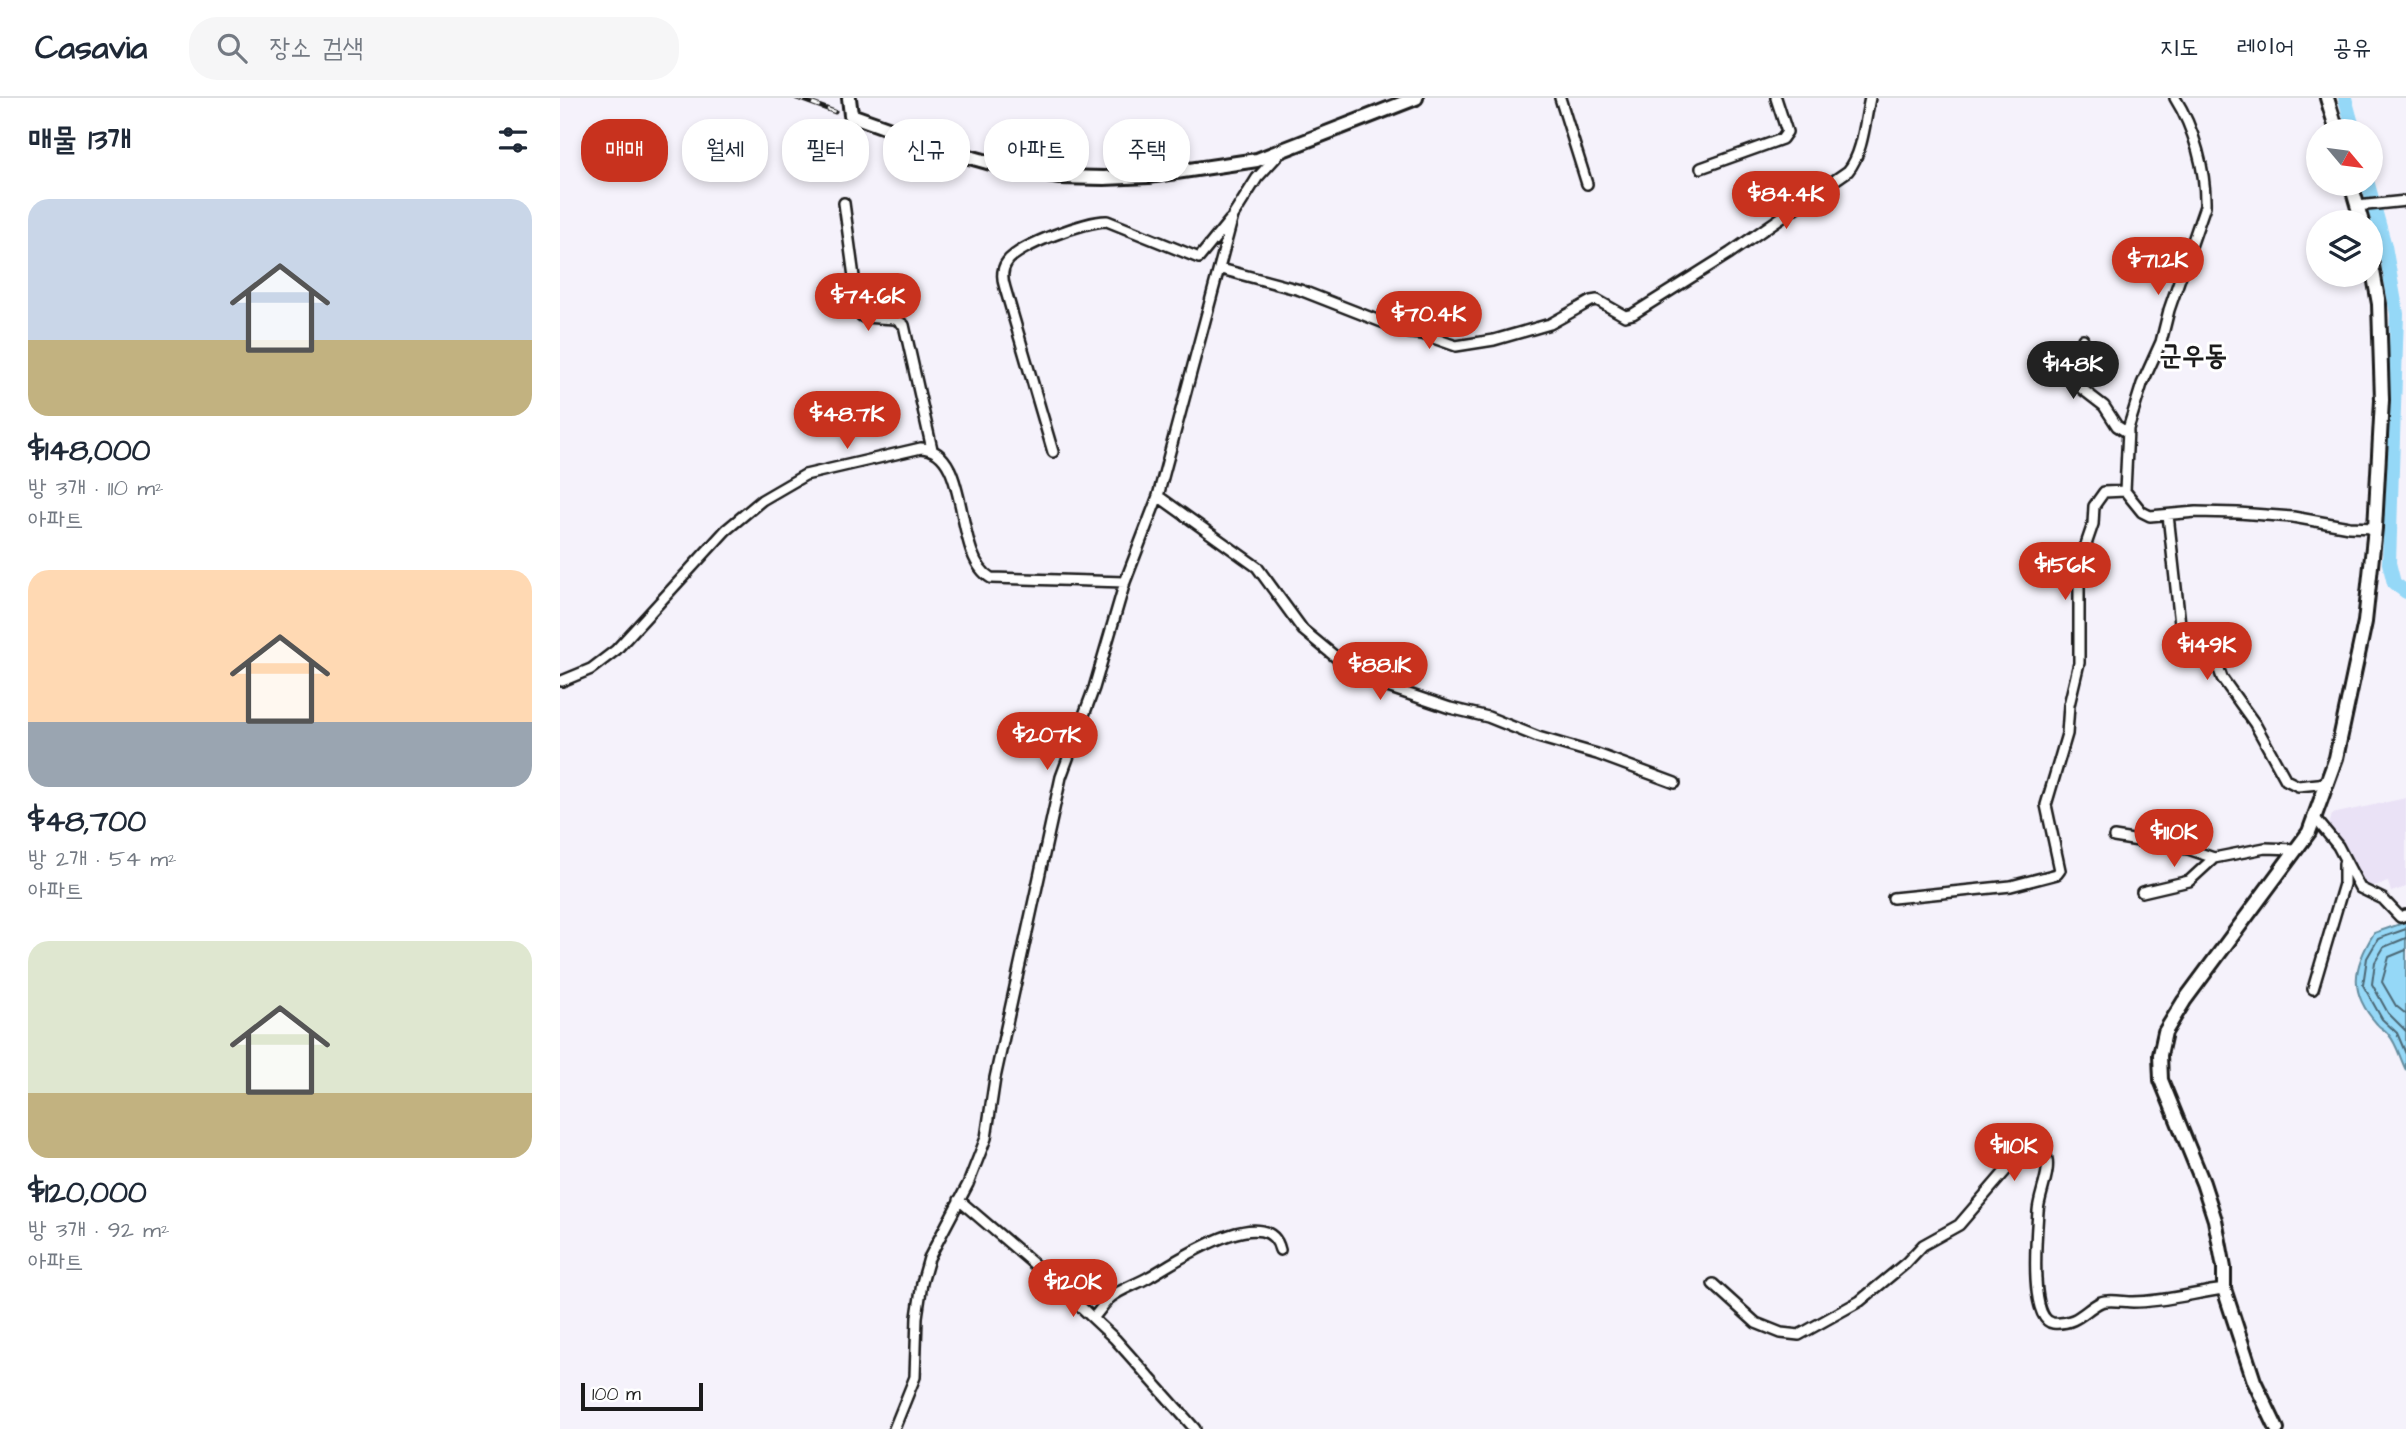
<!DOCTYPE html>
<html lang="ko">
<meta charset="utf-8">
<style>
:root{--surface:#fff;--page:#f6f6f7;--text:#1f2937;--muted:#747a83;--line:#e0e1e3;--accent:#c8321e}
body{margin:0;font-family:"Architects Daughter","Poor Story",sans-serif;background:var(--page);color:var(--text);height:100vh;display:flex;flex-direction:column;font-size:26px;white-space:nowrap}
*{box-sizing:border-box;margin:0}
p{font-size:23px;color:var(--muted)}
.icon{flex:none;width:38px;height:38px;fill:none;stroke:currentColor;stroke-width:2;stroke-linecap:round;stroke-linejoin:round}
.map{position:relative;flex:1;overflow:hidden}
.drawer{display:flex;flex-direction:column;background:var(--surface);width:560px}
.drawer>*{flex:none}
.guide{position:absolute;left:21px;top:21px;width:665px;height:63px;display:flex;gap:14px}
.needle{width:46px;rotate:119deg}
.buttons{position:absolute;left:1746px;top:21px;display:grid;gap:14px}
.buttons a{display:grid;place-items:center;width:77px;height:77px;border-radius:50%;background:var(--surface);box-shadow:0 4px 10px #0003;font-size:35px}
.scale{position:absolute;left:21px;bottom:18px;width:122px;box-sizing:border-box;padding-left:7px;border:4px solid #1c1c1c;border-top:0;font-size:19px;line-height:24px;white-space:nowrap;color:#1c1c1c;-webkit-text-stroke:5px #fff;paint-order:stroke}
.price{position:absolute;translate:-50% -60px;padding:0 16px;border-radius:24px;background:var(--accent);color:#fff;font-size:23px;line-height:46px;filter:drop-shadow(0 2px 4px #0008)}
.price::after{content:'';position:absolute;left:50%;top:42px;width:21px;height:16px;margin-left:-10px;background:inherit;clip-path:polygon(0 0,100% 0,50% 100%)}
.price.on{background:#222;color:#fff}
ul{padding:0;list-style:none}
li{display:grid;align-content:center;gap:14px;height:371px;padding:0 28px}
li span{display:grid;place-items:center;height:217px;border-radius:21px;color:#555}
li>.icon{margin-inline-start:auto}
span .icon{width:126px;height:126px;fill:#fffc;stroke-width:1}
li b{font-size:30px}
h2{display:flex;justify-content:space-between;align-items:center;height:84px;padding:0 28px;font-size:30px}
.pill{padding:0 24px;border-radius:28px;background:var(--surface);box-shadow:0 4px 10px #0003;font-size:24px;line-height:63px}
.pill.on{background:var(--accent);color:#fff}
header{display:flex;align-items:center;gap:42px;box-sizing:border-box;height:98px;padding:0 35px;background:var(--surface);border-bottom:2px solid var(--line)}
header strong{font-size:33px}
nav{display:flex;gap:38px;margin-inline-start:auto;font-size:24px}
.search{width:490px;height:63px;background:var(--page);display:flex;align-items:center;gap:18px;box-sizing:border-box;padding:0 24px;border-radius:28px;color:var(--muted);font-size:26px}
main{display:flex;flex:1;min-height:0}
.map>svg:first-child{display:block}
.built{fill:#eae2f6}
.water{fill:#95d8f7;stroke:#658d9f;stroke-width:2}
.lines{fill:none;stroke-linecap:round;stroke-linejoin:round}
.shore{stroke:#4c6774;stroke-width:2}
.river{stroke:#95d8f7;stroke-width:14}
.street-casing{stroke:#1c1c1c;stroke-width:14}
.secondary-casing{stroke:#1c1c1c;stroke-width:18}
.street{stroke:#fff;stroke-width:9}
.secondary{stroke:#fff;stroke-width:12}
.rail-casing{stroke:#1c1c1c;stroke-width:5}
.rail{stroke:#fff;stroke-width:2.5;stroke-dasharray:8;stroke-linecap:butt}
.labels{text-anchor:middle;stroke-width:6;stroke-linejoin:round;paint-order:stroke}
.quarter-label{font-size:28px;font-weight:bold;fill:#1c1c1c;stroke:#fff}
</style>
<header>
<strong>Casavia</strong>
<div class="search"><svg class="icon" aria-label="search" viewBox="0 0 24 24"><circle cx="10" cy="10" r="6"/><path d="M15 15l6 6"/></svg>장소 검색</div>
<nav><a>지도</a><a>레이어</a><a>공유</a></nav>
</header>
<main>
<section class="drawer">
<h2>매물 13개<svg class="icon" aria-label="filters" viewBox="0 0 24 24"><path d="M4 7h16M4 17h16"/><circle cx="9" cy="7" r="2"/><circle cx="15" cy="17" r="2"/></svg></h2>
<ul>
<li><span style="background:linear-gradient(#c9d6e8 65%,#c2b280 0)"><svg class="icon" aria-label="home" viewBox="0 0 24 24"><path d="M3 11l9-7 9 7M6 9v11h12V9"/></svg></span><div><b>$148,000</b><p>방 3개 · 110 m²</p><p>아파트</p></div></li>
<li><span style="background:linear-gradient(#ffd9b3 70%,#9aa5b1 0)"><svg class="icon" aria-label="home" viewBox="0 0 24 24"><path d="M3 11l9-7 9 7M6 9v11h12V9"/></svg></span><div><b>$48,700</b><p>방 2개 · 54 m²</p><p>아파트</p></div></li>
<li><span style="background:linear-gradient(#dfe7d0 70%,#c2b280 0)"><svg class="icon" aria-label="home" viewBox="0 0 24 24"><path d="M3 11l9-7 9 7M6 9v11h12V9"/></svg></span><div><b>$120,000</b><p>방 3개 · 92 m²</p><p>아파트</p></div></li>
</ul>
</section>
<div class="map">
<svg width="1846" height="1331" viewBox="0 0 1846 1331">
<rect width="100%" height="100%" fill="#f5f2fb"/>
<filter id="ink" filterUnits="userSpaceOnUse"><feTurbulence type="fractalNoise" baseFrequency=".0143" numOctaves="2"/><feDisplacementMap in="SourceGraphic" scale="14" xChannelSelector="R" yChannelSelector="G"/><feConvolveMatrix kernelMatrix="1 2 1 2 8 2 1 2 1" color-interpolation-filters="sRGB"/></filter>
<g filter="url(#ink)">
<path class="built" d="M 1846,700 L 1846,789 L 1831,794 L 1828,784 L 1806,790 L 1800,788 L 1769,728 L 1772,716 Z"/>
<path class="water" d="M 1846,824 L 1846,972 C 1840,961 1837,946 1829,937 C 1826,932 1820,930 1817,926 C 1788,894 1793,869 1814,835 Z"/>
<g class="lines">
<path class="shore" d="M 1846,831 L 1818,841 L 1807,860 L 1803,887 L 1822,921 L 1837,935 L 1846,956
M 1846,840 L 1824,849 L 1815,864 L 1812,886 L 1828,915 L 1846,933
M 1846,852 L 1829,859 L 1822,884 L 1836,908 L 1846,916"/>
<path class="river" d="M 1785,0 L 1794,33
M 1808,86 L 1825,148 L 1837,216 L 1829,465 L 1834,485 L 1846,494"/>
<g class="street-casing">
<path id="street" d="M 1000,0 L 1027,86
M 1141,70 L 1222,41 L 1227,34 L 1216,0
M 284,105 L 299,216 L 303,219 L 335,221 L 344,227 L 372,351
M 1797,108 L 1846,103
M 661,171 L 740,192 L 850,235 L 862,236 L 896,248 L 934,242 L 990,226 L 1031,203 L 1037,202 L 1065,218 L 1073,216 L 1170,155 L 1288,73 C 1303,55 1305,22 1310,0
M 1523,241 L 1522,291 L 1544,308 L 1557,328 L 1568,335
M 493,354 L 445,190 C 442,181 441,172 447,164 C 457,148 528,122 547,123 L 639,160 L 670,122
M 1565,393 L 1568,331 L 1582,286 L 1601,244 L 1609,212 L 1645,108 C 1646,73 1634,30 1615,0
M 598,398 L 697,469 L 743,532 L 801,580 L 890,610 L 928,619 L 978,639 L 1037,656 L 1115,685
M 1608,417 L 1620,526 L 1626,542 L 1654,557 L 1662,580 L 1695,626 L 1726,682 L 1738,688 L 1768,685
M 2,583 L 31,571 L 56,552 L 166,432 L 202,402 L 245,377 L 361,350 C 412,352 392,458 431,480 L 565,484
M 1755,720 L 1778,748 L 1800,790 L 1823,801 L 1840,819 L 1846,817
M 1554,739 L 1628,751 L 1654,760 L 1705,750 L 1738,751
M 1582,794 L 1629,783 L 1654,760
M 1333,800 L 1451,788 L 1497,776 L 1500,772 L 1486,707 L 1507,636 L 1509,607 L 1519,565 L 1519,467 L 1533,426 L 1534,408 L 1544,394 L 1565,393 L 1582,414 L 1590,418 L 1636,414 L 1678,415 L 1733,419 L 1789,429 L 1815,430
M 1753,891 L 1784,786 L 1784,765
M 399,1102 L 489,1179 L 555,1241 L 635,1331
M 1153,1186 L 1196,1225 L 1221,1235 L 1239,1237 L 1300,1203 L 1346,1165 L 1363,1147 L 1399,1127 L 1448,1070 L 1463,1058 L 1476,1053 L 1485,1055 C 1493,1070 1479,1096 1478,1113 C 1477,1131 1468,1222 1493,1225 C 1518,1227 1525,1211 1541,1204 C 1549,1201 1564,1204 1573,1204 C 1604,1204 1634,1195 1664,1191
M 533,1220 C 539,1214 544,1205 551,1199 C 561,1191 577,1186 589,1179 C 612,1166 708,1100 720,1152
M 334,1331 L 355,1279 L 357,1219 L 362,1185 L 369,1160 L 408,1086 L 426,1040 L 435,980 L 501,679 L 534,590 L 565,484 L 598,398 L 673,118 L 697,80 L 720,55"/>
</g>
<g class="secondary-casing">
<path id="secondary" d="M 289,0 L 291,17 L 406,58 L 456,72 L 500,79 L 544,80 L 589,78 L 697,62 L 856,0
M 1767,0 L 1777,33
M 1791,86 L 1802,124
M 1717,1331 L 1694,1283 L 1664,1191 L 1664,1170 L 1655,1122 L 1643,1085 L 1601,982 L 1600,957 L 1605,934 L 1624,903 L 1749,734 L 1776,660 L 1805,524 L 1815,430 L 1822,302 L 1819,206 L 1811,162"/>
</g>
<use href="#street" class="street"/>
<use href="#secondary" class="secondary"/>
<g class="rail-casing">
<path id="rail" d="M 237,0 L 275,14"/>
</g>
<use href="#rail" class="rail"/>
</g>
</g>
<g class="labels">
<g class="quarter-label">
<text x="1633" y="266">군우동</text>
</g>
</g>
</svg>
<div class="buttons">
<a><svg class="needle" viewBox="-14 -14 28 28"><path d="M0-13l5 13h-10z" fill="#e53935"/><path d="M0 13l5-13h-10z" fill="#747a83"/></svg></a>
<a><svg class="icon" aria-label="layers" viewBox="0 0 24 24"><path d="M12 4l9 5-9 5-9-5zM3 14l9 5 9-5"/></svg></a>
</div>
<div class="scale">100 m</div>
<b class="price" style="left:1226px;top:133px">$84.4K</b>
<b class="price" style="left:1598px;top:199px">$71.2K</b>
<b class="price" style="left:308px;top:235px">$74.6K</b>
<b class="price" style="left:869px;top:253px">$70.4K</b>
<b class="price on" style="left:1513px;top:303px">$148K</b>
<b class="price" style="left:287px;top:353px">$48.7K</b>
<b class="price" style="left:1505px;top:504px">$156K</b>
<b class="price" style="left:1647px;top:584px">$149K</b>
<b class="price" style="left:820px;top:604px">$88.1K</b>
<b class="price" style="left:487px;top:674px">$207K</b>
<b class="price" style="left:1614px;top:771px">$110K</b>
<b class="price" style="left:1454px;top:1085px">$110K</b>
<b class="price" style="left:513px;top:1221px">$120K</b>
<div class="guide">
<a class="pill on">매매</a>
<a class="pill">월세</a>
<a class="pill">필터</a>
<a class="pill">신규</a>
<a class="pill">아파트</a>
<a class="pill">주택</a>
</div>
</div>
</main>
